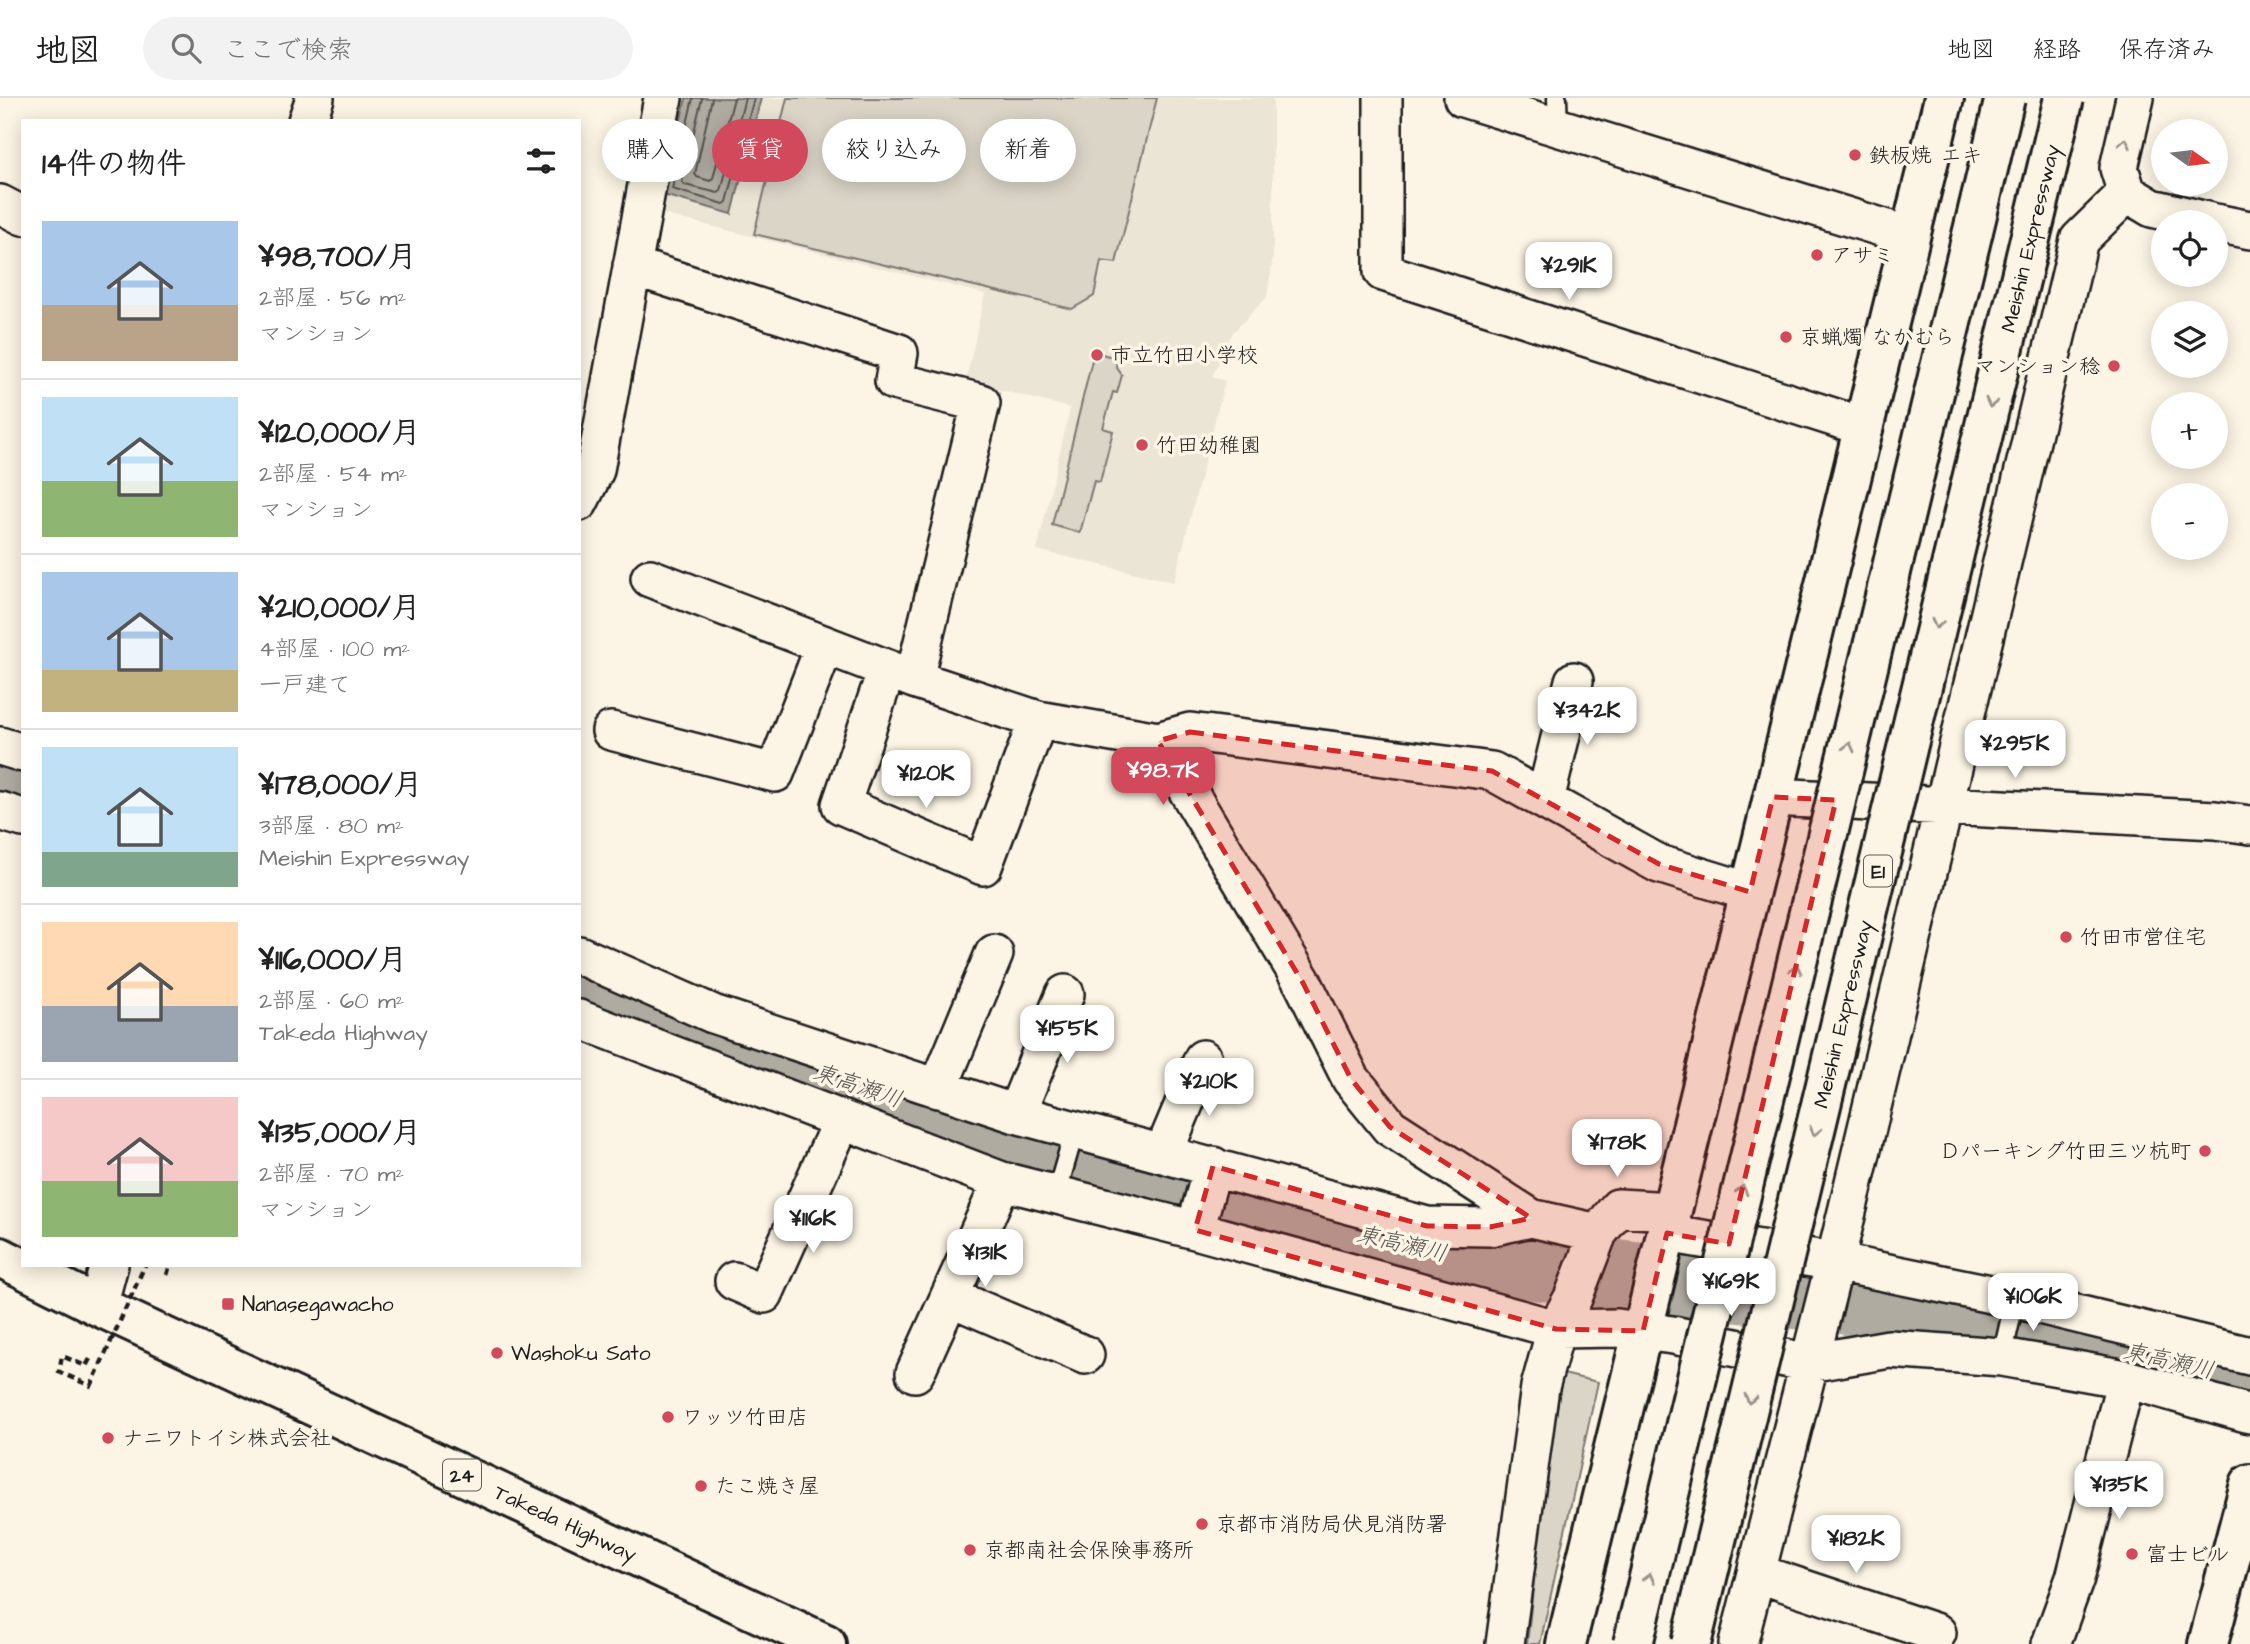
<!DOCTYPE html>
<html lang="ja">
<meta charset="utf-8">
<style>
:root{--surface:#fff;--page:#f2f2f2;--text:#222;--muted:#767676;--line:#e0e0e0;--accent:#d1495b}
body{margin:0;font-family:"Architects Daughter","Klee One",sans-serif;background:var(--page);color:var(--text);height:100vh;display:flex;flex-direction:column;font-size:26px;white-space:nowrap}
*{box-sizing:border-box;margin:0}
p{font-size:23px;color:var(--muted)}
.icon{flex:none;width:38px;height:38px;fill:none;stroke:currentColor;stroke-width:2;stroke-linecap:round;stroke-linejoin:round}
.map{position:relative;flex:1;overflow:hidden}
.details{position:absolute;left:21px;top:21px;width:560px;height:1148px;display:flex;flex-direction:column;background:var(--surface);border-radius:0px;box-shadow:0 4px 18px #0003}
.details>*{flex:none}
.hud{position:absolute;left:602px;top:21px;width:665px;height:63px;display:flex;gap:14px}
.needle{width:46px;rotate:104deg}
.fabs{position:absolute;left:2151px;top:21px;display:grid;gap:14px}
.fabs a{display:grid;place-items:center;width:77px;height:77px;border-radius:50%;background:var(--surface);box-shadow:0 4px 18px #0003;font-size:35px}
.price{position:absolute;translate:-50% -60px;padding:0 16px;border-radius:14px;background:#fff;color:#222;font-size:23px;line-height:46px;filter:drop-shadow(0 2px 4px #0008)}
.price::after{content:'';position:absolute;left:50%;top:42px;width:21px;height:16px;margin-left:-10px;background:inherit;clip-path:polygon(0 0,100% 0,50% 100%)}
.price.selected{background:var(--accent);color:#fff}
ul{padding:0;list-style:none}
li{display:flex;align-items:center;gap:21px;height:175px;padding:0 21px}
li+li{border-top:2px solid var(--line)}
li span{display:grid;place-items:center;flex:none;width:196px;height:140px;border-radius:0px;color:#555}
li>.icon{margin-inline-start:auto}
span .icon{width:84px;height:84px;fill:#fffc;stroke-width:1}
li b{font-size:30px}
h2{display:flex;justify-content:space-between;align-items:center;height:84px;padding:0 21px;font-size:30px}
.pill{padding:0 24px;border-radius:32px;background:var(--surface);box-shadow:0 4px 18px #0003;font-size:24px;line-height:63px}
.pill.selected{background:var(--accent);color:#fff}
header{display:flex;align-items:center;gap:42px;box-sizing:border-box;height:98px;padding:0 35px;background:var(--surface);border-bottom:2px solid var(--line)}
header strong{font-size:33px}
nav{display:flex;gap:38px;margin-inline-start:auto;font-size:24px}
.search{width:490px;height:63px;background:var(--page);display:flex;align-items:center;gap:18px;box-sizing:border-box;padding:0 24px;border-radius:38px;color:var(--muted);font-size:26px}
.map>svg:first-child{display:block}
.built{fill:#ebe5d6}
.green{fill:#dbd5c8;stroke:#7c7872;stroke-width:2}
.water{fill:#b0aba1;stroke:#75726c;stroke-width:2}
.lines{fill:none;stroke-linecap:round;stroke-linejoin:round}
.shore{stroke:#575551;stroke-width:2}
.river{stroke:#b0aba1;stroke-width:70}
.lane-casing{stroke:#1c1c1c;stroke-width:23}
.street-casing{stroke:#1c1c1c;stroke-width:42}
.secondary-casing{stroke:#1c1c1c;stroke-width:44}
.primary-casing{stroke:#1c1c1c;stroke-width:44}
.highway-casing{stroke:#1c1c1c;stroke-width:44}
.path{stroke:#1c1c1c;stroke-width:4.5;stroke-dasharray:7 5;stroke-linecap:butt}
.lane{stroke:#fcf5e5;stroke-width:18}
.street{stroke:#fcf5e5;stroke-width:37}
.secondary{stroke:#fcf5e5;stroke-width:38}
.primary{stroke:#fcf5e5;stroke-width:38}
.highway{stroke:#fcf5e5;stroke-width:38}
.highway-bridge-casing{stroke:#1c1c1c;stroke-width:44;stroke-linecap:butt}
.path-bridge{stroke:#1c1c1c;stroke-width:4.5;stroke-dasharray:7 5;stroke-linecap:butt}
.highway-bridge{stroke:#fcf5e5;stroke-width:38}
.oneway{stroke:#97938b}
.marked{fill:#d62828;fill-opacity:0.2;stroke:#d62828;stroke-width:5;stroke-dasharray:14 9;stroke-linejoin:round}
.poi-dot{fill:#d1495b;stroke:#fcf5e5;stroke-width:2.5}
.labels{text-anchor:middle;stroke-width:7;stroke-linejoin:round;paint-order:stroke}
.shield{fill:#fcf5e5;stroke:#5f5d58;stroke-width:2}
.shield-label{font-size:19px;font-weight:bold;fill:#1c1c1c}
.poi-label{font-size:21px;fill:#1c1c1c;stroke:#fcf5e5;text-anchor:start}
.street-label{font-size:21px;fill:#1c1c1c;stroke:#fcf5e5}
.water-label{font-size:23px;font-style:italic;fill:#575551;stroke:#fcf5e5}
</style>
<header>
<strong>地図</strong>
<div class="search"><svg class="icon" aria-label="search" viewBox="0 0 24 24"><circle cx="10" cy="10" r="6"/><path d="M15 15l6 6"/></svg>ここで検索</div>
<nav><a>地図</a><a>経路</a><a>保存済み</a></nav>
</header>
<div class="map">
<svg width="2250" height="1546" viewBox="0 0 2250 1546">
<rect width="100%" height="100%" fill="#fcf5e5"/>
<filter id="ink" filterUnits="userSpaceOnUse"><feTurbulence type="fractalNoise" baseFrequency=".0143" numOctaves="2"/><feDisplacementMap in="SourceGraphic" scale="14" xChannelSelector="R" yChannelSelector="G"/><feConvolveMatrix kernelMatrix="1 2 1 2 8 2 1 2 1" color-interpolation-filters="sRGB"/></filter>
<g filter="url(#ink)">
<path class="built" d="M 670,0 L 1273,0 L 1273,159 L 1267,199 L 1233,234 L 1212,279 L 1225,283 L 1174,484 L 1037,452 L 1070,310 L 966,283 L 985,196 L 646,112 Z"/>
<path class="green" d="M 787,0 L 1157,0 L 1116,165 L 1101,163 L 1094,198 L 1072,211 L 754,136 Z
M 1094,254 L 1117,260 L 1116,269 L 1122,277 L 1117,295 L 1113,294 L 1103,330 L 1113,333 L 1100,384 L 1094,383 L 1080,435 L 1052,427 Z
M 1563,1276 L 1598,1284 L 1540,1546 L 1527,1546 L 1547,1363 Z"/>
<path class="water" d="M 686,0 L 761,0 L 732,116 L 663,97 Z"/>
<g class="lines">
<path class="shore" d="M 693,0 L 672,91 L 724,106 L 727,104 L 754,0
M 702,0 L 682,84 L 685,87 L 718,95 L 721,93 L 745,0
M 712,0 L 695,76 L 697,79 L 710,83 L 713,80 L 734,0"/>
<path class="river" d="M 0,677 L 23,684
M 579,893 L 1004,1037 L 1426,1155 L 1875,1205 L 2048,1234 L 2250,1282"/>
<g class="lane-casing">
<path id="lane" d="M 1557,0 L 1558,31
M 1056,1097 L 1075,1031
M 2002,1259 L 2015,1201"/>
</g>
<g class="street-casing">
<path id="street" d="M 1383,0 L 1383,174 L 1864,329
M 1463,0 L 1910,138
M 2135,0 L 2119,70 L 2127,95 L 2152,110 L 2211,124
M 307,23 L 315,0
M 0,106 L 23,118
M 2216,125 L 2250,132
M 632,168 L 899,255 L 894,283 L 981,305 L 914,581
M 579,404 L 595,372 L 663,0
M 650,480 L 914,581 L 1038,622 L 1158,643 L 1303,885 L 1351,981 L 1390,1029 L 1531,1120
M 887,571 L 841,707 L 983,768 L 1038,622
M 611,633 L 775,675 L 825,547
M 1158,643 L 1190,634 L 1492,673 L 1659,766 L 1750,794
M 0,648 L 23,655
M 1773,699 L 2215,722 L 2250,727
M 1545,702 L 1574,583
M 0,713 L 23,720
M 579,857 L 713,916 L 1016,1016 L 1427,1128 L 1490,1129 L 1531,1120 L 1598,1135
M 579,921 L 1002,1083 L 1195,1132 L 1556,1231 L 1617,1230 L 1673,1237 L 1809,1265 L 1889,1251 L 2002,1259 L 2126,1281 L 2250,1316
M 938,991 L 994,856
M 1016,1016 L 1065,896
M 1163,1056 L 1203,961
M 1195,1132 L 1213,1068
M 1667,1135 L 1835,1164 L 2015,1201 L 2250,1258
M 734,1183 L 764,1196 L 842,1022
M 950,1199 L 1085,1257
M 98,1208 L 109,1167
M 915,1275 L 1002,1083
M 1756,1475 L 1937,1535
M 1505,1546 L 1540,1289 L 1556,1231 L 1573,1200 L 1598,1135 L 1618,1110 L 1672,1113
M 1738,1546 L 1835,1164 L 2079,142 L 2127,95
M 2051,1546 L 2075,1480 L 2126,1281"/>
</g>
<g class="secondary-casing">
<path id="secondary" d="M 1566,1546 L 1944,0"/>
</g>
<g class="primary-casing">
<path id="primary" d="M 2208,1546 L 2250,1386"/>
</g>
<g class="highway-casing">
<g id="highway">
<path id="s1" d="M 0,1159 L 98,1208 L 826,1546"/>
</g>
</g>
<path class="path" d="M 167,1177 L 170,1167"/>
<use href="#lane" class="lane"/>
<use href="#street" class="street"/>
<use href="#secondary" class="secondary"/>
<use href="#primary" class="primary"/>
<use href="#highway" class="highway"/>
<g class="highway-bridge-casing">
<g id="highway-bridge">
<path d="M 1633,1546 L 2005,0"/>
<path id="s2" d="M 1691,1546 L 2064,0"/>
</g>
</g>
<path class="path-bridge" d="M 90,1261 L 86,1268 L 62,1258 L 59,1274 L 91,1288 L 145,1167"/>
<use href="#highway-bridge" class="highway-bridge"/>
</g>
<defs><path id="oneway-chevron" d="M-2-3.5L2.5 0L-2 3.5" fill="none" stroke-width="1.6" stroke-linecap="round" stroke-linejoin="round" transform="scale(1.75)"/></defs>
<g class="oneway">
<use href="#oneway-chevron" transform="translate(2125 45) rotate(-78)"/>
<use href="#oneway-chevron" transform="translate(1991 305) rotate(104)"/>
<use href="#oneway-chevron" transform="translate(1937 526) rotate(104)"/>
<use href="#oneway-chevron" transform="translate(1849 649) rotate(-76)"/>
<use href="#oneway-chevron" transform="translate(1796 871) rotate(-76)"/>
<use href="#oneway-chevron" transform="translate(1815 1033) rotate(104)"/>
<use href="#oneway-chevron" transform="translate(1742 1092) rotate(-76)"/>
<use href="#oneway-chevron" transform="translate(1750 1301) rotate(104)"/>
<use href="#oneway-chevron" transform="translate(1649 1480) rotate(-76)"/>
</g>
</g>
<path class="marked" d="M 1190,634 L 1492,673 L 1659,766 L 1750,794 L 1773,699 L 1836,702 L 1729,1146 L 1667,1135 L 1643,1233 L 1556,1231 L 1195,1132 L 1213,1068 L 1427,1128 L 1490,1129 L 1531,1120 L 1390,1029 L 1351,981 L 1303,885 L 1158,643 Z"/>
<g class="poi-dot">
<circle cx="1855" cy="57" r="7"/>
<circle cx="1817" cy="157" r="7"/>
<circle cx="1786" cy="239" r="7"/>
<circle cx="1097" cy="257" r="7"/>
<circle cx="2114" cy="268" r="7"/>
<circle cx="1142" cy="347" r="7"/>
<circle cx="2066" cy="839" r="7"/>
<circle cx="2205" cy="1053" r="7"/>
<rect x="221" y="1199" width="14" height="14" rx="3.5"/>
<circle cx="497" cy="1255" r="7"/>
<circle cx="668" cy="1319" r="7"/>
<circle cx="108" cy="1340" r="7"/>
<circle cx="701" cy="1388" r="7"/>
<circle cx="1202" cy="1426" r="7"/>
<circle cx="970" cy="1452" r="7"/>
<circle cx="2132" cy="1456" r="7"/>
</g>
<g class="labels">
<g class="shield">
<rect x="1864" y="757.5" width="28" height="31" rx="5"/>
<rect x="443" y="1361.5" width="38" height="31" rx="5"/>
</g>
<g class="shield-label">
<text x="1878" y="780">E1</text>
<text x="462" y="1384">24</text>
</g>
<g class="poi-label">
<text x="1869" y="64">鉄板焼 エキ</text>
<text x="1831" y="164">アサミ</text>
<text x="1800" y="246">京蝋燭 なかむら</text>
<text x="1111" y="264">市立竹田小学校</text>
<text x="2100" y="275" text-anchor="end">マンション稔</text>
<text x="1156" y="354">竹田幼稚園</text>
<text x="2080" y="846">竹田市営住宅</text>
<text x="2191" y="1060" text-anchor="end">Ｄパーキング竹田三ツ杭町</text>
<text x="242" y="1213">Nanasegawacho</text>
<text x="511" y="1262">Washoku Sato</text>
<text x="682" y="1326">ワッツ竹田店</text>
<text x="122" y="1347">ナニワトイシ株式会社</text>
<text x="715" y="1395">たこ焼き屋</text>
<text x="1216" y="1433">京都市消防局伏見消防署</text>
<text x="984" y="1459">京都南社会保険事務所</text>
<text x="2146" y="1463">富士ビル</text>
</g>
<g class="street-label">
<text dy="7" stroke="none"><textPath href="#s2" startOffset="1446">Meishin Expressway</textPath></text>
<text dy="7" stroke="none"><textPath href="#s2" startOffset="648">Meishin Expressway</textPath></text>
<text dy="7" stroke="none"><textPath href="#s1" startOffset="625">Takeda Highway</textPath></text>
</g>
<g class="water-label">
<text transform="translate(858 987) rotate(19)" y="8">東高瀬川</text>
<text transform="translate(1402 1145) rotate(13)" y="8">東高瀬川</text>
<text transform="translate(2169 1262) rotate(13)" y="8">東高瀬川</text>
</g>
</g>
</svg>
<div class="fabs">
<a><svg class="needle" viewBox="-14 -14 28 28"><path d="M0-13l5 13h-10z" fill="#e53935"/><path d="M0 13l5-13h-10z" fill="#767676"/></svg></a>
<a><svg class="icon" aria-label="locate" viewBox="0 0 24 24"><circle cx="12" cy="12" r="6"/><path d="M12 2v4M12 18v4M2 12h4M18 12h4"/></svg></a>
<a><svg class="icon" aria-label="layers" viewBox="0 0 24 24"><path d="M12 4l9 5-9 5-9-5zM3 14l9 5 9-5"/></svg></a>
<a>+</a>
<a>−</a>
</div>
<b class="price" style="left:1569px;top:204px">¥291K</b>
<b class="price" style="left:1587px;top:649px">¥342K</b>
<b class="price" style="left:2015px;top:682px">¥295K</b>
<b class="price selected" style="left:1163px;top:709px">¥98.7K</b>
<b class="price" style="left:926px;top:712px">¥120K</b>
<b class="price" style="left:1067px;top:967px">¥155K</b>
<b class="price" style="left:1209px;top:1020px">¥210K</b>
<b class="price" style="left:1617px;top:1081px">¥178K</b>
<b class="price" style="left:813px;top:1157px">¥116K</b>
<b class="price" style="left:985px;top:1191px">¥131K</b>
<b class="price" style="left:1731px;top:1220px">¥169K</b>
<b class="price" style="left:2033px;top:1235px">¥106K</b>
<b class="price" style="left:2119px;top:1423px">¥135K</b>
<b class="price" style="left:1856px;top:1477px">¥182K</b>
<div class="hud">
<a class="pill">購入</a>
<a class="pill selected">賃貸</a>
<a class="pill">絞り込み</a>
<a class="pill">新着</a>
</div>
<section class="details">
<h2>14件の物件<svg class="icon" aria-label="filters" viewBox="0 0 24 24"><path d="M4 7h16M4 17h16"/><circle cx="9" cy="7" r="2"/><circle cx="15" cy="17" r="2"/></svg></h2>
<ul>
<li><span style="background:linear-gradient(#a9c7e8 60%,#b9a48a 0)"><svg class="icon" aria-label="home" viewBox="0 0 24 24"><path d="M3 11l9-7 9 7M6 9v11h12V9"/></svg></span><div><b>¥98,700/月</b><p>2部屋 · 56 m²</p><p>マンション</p></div></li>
<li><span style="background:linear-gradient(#bfe0f5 60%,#8fb573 0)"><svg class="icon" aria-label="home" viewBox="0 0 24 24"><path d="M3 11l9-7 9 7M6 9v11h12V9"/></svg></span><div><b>¥120,000/月</b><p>2部屋 · 54 m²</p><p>マンション</p></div></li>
<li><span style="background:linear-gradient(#a9c7e8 70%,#c2b280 0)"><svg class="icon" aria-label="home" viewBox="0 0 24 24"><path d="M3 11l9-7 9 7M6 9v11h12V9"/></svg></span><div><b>¥210,000/月</b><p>4部屋 · 100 m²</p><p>一戸建て</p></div></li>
<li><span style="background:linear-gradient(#bfe0f5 75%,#7fa58c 0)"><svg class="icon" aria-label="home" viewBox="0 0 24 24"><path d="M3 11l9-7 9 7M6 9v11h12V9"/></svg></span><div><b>¥178,000/月</b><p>3部屋 · 80 m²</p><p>Meishin Expressway</p></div></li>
<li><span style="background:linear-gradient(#ffd9b3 60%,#9aa5b1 0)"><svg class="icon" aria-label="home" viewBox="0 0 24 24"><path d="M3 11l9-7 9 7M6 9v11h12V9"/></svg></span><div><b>¥116,000/月</b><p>2部屋 · 60 m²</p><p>Takeda Highway</p></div></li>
<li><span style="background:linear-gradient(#f6c9c9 60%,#8fb573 0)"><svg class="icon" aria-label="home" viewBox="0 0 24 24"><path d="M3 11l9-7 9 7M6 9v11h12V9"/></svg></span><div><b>¥135,000/月</b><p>2部屋 · 70 m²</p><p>マンション</p></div></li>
</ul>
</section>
</div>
